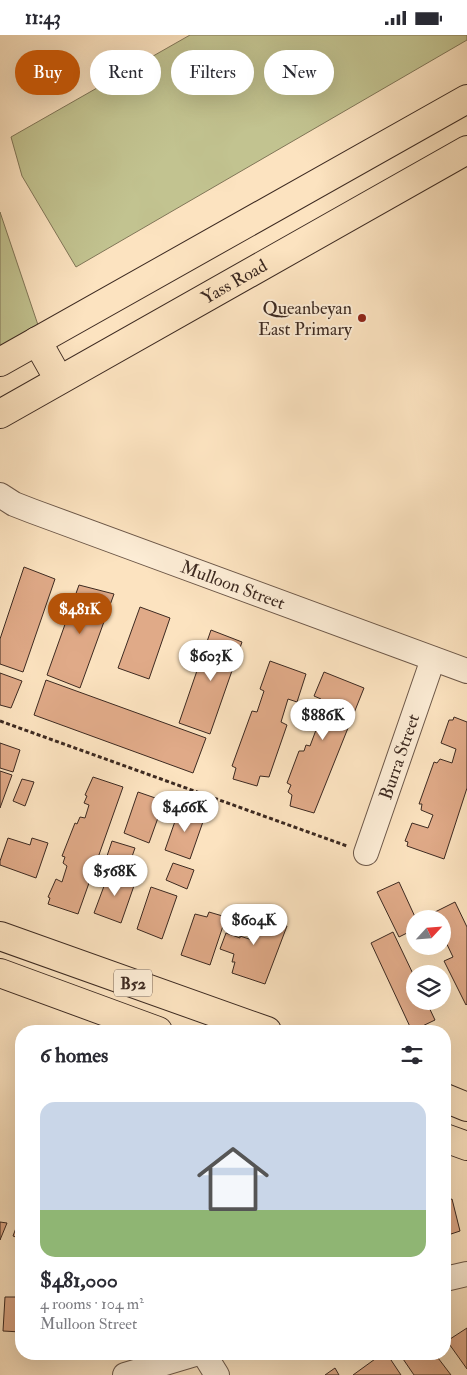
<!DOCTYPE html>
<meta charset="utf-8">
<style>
:root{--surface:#fff;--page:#f2f2f3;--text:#2b2b33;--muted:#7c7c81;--accent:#b45309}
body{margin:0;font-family:"IM FELL Double Pica",serif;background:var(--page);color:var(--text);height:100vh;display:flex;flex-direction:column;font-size:19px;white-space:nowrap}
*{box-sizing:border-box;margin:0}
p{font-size:16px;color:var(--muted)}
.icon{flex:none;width:28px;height:28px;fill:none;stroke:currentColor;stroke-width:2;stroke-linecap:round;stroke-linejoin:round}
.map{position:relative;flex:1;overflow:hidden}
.panel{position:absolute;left:15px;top:990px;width:436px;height:335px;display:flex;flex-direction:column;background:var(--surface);border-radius:20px;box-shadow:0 5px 20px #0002}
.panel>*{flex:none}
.top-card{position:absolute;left:15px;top:15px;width:438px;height:45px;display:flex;gap:10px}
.needle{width:32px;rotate:64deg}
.fabs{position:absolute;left:406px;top:875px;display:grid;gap:10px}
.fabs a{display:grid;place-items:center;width:45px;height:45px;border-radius:50%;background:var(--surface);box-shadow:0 5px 20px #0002;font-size:25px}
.price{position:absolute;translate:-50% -42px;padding:0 11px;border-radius:18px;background:#fff;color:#222;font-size:16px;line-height:32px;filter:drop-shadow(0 1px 2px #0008)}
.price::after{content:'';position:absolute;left:50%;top:30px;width:15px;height:11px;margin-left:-8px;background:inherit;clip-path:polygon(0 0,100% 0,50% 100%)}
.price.current{background:var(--accent);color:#fff}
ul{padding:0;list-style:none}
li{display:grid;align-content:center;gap:10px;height:265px;padding:0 25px}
li span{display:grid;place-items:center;height:155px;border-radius:15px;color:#555}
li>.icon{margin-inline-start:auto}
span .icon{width:90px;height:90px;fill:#fffc;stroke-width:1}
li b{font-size:21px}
h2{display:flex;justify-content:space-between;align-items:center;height:60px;padding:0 25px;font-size:21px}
.tag{padding:0 18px;border-radius:22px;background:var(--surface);box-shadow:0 5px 20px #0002;font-size:18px;line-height:45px}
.tag.current{background:var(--accent);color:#fff}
.status{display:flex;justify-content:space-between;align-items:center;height:35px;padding:0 25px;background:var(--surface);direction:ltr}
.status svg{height:14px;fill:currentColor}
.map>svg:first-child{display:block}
.green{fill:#c2c390;stroke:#807658}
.building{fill:#e0aa88;stroke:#3d2a21}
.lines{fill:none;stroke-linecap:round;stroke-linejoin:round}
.minor-casing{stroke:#6d5849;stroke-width:26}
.major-casing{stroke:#3d2a21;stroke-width:30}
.highway-casing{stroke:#3d2a21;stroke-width:30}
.path{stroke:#3d2a21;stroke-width:3;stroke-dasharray:4 2.5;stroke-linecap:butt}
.minor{stroke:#fdedd6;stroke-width:24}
.major{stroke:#fce3c0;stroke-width:28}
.highway{stroke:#fce3c0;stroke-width:28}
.poi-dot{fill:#8f2418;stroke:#fdedd6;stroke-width:2}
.labels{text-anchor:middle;stroke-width:4;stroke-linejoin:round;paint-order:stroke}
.shield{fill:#fdedd6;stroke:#776457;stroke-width:1}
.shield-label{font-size:16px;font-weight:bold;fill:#3d2a21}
.street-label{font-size:18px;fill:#3d2a21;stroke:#fdedd6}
.poi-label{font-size:18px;fill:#3d2a21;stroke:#fdedd6;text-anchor:end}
</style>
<div class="status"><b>11:43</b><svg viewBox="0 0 49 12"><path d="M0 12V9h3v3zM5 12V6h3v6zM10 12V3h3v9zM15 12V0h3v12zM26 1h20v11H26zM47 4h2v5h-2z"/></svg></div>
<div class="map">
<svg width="467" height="1340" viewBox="0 0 467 1340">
<rect width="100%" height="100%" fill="#fce3c0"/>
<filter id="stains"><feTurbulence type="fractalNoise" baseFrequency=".004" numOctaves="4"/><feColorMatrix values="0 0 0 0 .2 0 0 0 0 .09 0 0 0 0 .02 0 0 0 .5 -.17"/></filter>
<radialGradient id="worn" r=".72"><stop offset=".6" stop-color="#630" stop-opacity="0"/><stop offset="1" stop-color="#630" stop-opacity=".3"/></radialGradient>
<path class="green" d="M 190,0 L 467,0 L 467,5 L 76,232 L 22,141 L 11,102 Z
M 0,177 L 40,296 L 0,316 Z"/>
<path class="building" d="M 24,532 L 55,544 L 23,637 L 0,629 L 0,604 Z
M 79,550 L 114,559 L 80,653 L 47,640 Z
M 140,572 L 170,583 L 149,644 L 118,633 Z
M 211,595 L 242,607 L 210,699 L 179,688 Z
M 270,626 L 306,639 L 297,667 L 288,664 L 281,687 L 287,690 L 269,742 L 260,741 L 257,751 L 233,744 L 236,733 L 232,731 L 252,676 L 257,677 L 264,656 L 260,654 Z
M 324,637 L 364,653 L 314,778 L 290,771 L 292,760 L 288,757 L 291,750 L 287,748 L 299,716 L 304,716 L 306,710 L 310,711 L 316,695 L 311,693 L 314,685 L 310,684 L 318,666 L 321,667 L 321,664 L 314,661 Z
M 0,638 L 22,646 L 11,673 L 0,670 Z
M 46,645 L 206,703 L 193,738 L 34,680 Z
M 454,682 L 467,687 L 467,753 L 444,824 L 407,811 L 408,807 L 405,806 L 412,788 L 428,793 L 433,780 L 421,775 L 422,769 L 419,769 L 434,727 L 437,728 L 440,724 L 452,728 L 456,714 L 441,708 L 449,685 L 453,685 Z
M 0,708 L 20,715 L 13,737 L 0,733 Z
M 0,736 L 12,740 L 0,773 Z
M 93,742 L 123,752 L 78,879 L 48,869 L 50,863 L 48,862 L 56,844 L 62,847 L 67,831 L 63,828 L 65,822 L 62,821 L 75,788 L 77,789 L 80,782 L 85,783 L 89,770 L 84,768 L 87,761 L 85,760 Z
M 22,744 L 34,747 L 25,771 L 13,766 Z
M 138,757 L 164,766 L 149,808 L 124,798 Z
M 180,772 L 205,781 L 190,824 L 165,815 Z
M 8,803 L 30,810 L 32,803 L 48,808 L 36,843 L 0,830 L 0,826 Z
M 112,806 L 135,813 L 128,833 L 106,824 Z
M 173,828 L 194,835 L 187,854 L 166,845 Z
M 110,835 L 136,845 L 121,888 L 94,878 Z
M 399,847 L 416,884 L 415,884 L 415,894 L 399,902 L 377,857 Z
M 151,852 L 177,861 L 162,904 L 137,894 Z
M 455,867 L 467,892 L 467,969 L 466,970 L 444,926 L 453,922 L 442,899 L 442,884 L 436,884 L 433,878 Z
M 241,871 L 263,879 L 262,883 L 287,891 L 265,949 L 232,938 L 235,927 L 232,927 L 234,919 L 220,914 L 226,898 L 240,903 L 240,901 L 252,905 L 255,896 L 234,890 Z
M 209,877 L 226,882 L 210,930 L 181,920 L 195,879 L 207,882 Z
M 393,897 L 415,943 L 415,966 L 426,966 L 435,985 L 412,996 L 371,908 Z
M 452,1164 L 460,1196 L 445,1201 L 445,1166 Z
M 19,1185 L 21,1186 L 21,1204 L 13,1201 Z
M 0,1187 L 7,1188 L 0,1205 Z
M 5,1262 L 21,1262 L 21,1297 L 3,1296 Z
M 467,1293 L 467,1334 L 447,1306 Z
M 382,1319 L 387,1319 L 401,1340 L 353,1340 Z
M 404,1319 L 435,1319 L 451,1340 L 414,1340 L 401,1321 Z
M 335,1333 L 339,1340 L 325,1340 Z"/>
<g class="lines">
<g class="minor-casing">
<g id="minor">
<path id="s1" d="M 0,460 L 14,469 L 32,476 L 467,636"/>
<path id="s2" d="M 366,818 L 433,624"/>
<path d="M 445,1244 L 467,1239"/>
<path d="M 204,1319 L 217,1340"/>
<path d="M 125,1340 L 195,1319"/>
</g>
</g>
<g class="major-casing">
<g id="major">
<path d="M 37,306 L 59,345"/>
<path d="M 0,327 L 467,64"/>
<path id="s3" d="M 0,379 L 467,115"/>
</g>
</g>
<g class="highway-casing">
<path id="highway" d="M 0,901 L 267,996
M 0,938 L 158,996
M 445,1063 L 467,1072
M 445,1103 L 467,1111"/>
</g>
<path class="path" d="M 0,686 L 347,811"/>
<use href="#minor" class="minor"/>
<use href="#major" class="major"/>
<use href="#highway" class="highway"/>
</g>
<circle class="poi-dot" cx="362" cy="283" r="5"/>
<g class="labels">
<rect class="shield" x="114" y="934.5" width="38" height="27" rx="4"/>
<g class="shield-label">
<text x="133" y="954">B52</text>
</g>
<g class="street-label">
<text dy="6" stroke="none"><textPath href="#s3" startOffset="269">Yass Road</textPath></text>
<text dy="6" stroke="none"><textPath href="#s1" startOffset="250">Mulloon Street</textPath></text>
<text dy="6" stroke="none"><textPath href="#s2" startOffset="102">Burra Street</textPath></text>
</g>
<g class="poi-label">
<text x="352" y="279">Queanbeyan<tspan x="352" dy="21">East Primary</tspan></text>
</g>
</g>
<rect width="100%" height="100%" filter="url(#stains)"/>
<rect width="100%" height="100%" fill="url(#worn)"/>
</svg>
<div class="fabs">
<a><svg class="needle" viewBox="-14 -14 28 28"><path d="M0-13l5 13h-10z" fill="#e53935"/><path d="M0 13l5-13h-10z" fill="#7c7c81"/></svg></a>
<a><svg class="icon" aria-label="layers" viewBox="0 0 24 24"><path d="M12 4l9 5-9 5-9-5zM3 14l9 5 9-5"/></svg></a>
</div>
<b class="price current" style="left:80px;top:600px">$481K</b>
<b class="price" style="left:211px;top:647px">$603K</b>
<b class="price" style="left:323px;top:706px">$886K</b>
<b class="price" style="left:185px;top:798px">$466K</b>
<b class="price" style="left:115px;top:862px">$568K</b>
<b class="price" style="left:254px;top:911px">$604K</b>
<div class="top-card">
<a class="tag current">Buy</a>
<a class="tag">Rent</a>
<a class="tag">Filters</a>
<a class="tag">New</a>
</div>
<section class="panel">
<h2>6 homes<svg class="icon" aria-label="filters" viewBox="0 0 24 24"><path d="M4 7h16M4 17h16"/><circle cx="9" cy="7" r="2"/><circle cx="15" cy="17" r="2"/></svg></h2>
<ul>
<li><span style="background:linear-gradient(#c9d6e8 70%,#8fb573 0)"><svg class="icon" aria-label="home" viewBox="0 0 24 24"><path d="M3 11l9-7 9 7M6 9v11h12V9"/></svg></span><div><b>$481,000</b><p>4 rooms · 104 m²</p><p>Mulloon Street</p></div></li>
</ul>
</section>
</div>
